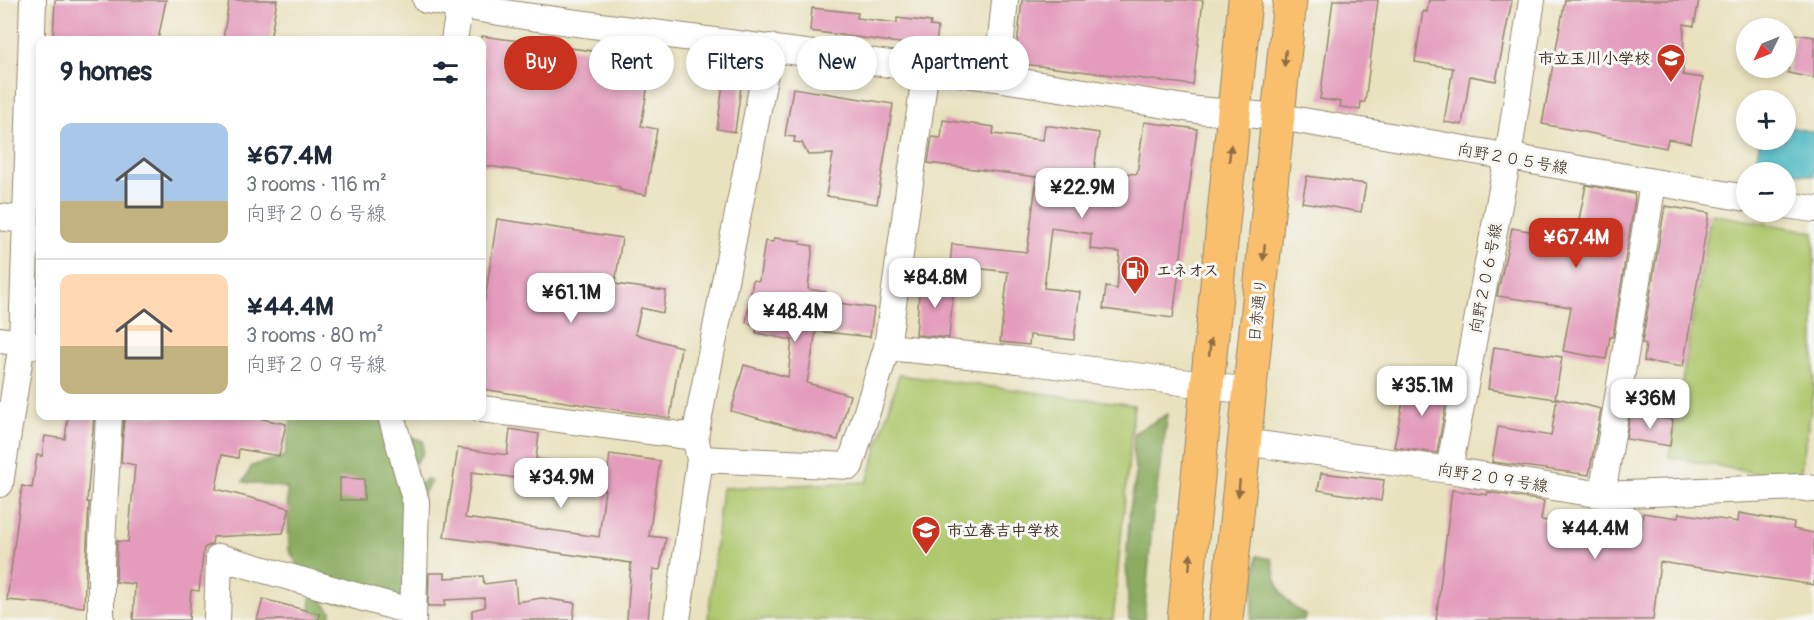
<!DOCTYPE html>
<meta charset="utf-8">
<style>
:root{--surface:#fff;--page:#f6f6f7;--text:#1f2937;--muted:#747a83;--line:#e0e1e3;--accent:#c8321e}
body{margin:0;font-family:Pangolin,"Klee One",sans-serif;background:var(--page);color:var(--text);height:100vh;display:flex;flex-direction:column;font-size:22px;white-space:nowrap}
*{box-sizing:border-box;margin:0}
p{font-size:20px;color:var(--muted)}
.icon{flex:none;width:33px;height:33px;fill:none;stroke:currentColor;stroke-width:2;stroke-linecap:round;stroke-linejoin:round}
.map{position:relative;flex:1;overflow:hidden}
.details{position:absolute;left:36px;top:36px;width:450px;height:384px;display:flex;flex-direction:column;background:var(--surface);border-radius:12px;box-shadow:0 3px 9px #0003}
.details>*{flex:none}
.guide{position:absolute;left:504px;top:36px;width:570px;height:54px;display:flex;gap:12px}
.needle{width:39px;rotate:227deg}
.tools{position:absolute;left:1736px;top:18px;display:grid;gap:12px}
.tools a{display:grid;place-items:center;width:60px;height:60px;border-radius:50%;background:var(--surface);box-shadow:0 3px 9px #0003;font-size:30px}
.price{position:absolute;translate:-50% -51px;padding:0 14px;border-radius:12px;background:#fff;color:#222;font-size:20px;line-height:39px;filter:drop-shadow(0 2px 3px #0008)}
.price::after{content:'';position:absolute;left:50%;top:36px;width:18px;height:14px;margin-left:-9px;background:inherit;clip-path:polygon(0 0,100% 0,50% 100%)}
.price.active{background:var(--accent);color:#fff}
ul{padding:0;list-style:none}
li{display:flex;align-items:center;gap:18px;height:150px;padding:0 24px}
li+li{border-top:2px solid var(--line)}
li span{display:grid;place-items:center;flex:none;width:168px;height:120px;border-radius:12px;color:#555}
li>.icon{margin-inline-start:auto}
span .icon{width:72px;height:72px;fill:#fffc;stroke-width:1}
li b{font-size:26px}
h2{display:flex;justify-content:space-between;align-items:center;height:72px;padding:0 24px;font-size:26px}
.tag{padding:0 21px;border-radius:27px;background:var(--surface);box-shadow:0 3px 9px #0003;font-size:21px;line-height:54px}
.tag.active{background:var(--accent);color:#fff}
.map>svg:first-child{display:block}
.green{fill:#afc76d;stroke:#757846;stroke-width:1.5}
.forest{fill:#8bac60;stroke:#636b3f;stroke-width:1.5}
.water{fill:#4bb9c3;stroke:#437270;stroke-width:1.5}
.building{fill:#e49bbc;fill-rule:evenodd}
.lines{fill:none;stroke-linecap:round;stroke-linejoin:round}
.minor-casing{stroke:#92866e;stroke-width:28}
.highway-casing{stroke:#92866e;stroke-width:35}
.minor{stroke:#fff;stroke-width:26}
.highway{stroke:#f9bf6d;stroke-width:33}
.oneway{fill:#906d42}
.labels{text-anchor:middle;stroke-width:6;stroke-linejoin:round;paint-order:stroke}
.poi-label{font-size:16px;font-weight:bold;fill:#3b2a1e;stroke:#f6f6f2;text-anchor:start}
.street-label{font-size:16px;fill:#3b2a1e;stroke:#f6f6f2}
</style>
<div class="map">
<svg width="1814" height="620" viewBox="0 0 1814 620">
<rect width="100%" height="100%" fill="#f6f6f2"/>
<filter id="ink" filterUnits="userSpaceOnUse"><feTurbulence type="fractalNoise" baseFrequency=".0167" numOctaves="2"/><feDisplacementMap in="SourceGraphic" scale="12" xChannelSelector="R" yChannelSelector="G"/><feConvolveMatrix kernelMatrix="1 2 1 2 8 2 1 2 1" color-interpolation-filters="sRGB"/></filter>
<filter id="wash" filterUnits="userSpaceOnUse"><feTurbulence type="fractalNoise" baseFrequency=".008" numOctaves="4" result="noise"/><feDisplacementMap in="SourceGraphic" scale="24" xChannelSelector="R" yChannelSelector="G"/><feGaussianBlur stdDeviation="1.35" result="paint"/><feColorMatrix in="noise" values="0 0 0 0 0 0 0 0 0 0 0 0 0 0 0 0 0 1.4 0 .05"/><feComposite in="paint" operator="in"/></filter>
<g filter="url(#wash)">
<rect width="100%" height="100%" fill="#e9e2bf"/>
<path class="green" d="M 1711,214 L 1814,232 L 1814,393 L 1799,481 L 1669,457 Z
M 899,375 L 1134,405 L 1113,620 L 708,620 L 722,488 L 867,482 Z"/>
<path class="forest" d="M 1168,414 L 1153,514 L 1144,620 L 1129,620 L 1126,563 L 1130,508 L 1136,475 L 1133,454 L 1134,433 Z
M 292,416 L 392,416 L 406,435 L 423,441 L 423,453 L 414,464 L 417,486 L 427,479 L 431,482 L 423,494 L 406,609 L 321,600 L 331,611 L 330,620 L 310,620 L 311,588 L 289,550 L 287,488 L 243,482 L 252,466 L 285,456 Z
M 1257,556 L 1272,559 C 1275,582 1282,603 1305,614 L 1304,620 L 1251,620 Z"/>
<path class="water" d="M 1785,126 L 1814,132 L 1814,176 L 1755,165 L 1760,140 L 1785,140 Z"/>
<g id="blocks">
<path class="building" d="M 55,0 L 166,0 L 158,40 L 53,40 Z
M 229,0 L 277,0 L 270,40 L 223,40 Z
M 1022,0 L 1203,0 L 1193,85 L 1015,63 Z
M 1333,0 L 1378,0 L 1365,102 L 1361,102 L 1360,110 L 1340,107 L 1341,102 L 1320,99 Z
M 1429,0 L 1512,0 L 1496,81 L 1470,76 L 1462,125 L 1444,122 L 1453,68 L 1415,62 L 1423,11 L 1427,12 Z
M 1565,0 L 1699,0 L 1694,26 L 1684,24 L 1683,75 L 1703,78 L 1691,143 L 1668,139 L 1666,148 L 1542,124 Z
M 812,8 L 858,13 L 857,18 L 897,23 L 897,18 L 931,22 L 930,26 L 938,27 L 936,48 L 810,31 Z
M 1795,34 L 1814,37 L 1814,78 L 1788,73 Z
M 482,36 L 592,51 L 591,62 L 650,73 L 641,126 L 657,129 L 646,195 L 619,190 L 620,187 L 482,165 L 484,128 L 482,128 Z
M 724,77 L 742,79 L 735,132 L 717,129 Z
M 793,88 L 893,104 L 877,204 L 826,196 L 833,154 L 808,155 L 802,143 L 794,142 L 795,137 L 785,136 Z
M 943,120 L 994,127 L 993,134 L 1043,140 L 1045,125 L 1099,133 L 1094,171 L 1137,174 L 1144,122 L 1197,129 L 1173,318 L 1103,309 L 1106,287 L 1117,289 L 1120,252 L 1090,249 L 1091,234 L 1051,228 L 1044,288 L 1080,292 L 1074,340 L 1030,335 L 1029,345 L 1000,342 L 1008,272 L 950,265 L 952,244 L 1027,252 L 1037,177 L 928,163 L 932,137 L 941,138 Z
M 1307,176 L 1366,184 L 1361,212 L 1302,202 Z
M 1586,185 L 1634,194 L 1635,197 L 1613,337 L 1610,337 L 1606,359 L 1563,351 L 1571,307 L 1497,296 L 1512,228 L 1575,239 Z
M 1665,206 L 1709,213 L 1683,367 L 1644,361 L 1646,344 L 1642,343 Z
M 497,219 L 622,238 L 615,284 L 666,291 L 663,313 L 641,308 L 635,334 L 681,347 L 670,418 L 482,389 L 482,299 L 485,300 Z
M 774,238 L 801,241 L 800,244 L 813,246 L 808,289 L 826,292 L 824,301 L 874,308 L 870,337 L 816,331 L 807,383 L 850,395 L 838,440 L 731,411 L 744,365 L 788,377 L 792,340 L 756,333 L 757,325 L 746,323 L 753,280 L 759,281 L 765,241 L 773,242 Z
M 920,280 L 954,283 L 949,338 L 916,335 Z
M 1494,347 L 1562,357 L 1555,399 L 1488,389 Z
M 1407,381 L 1449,388 L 1437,453 L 1394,447 Z
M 1557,398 L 1601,409 L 1589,475 L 1492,462 L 1498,427 L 1551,436 Z
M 1630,414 L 1673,420 L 1670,446 L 1626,439 Z
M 68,416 L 94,416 L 87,502 L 89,502 L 84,607 L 7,600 L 22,486 L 32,488 L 37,455 L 42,456 L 45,436 L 65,439 Z
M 124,416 L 249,416 L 286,424 L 279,456 L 239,449 L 238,458 L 222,455 L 216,489 L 290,508 L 283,533 L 213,537 L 212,544 L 204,548 L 199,591 L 191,590 L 189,620 L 133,620 L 135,584 L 116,582 L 117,541 L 128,542 L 135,465 L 121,462 Z
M 510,429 L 539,434 L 536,459 L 608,469 L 610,454 L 660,461 L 649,536 L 666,538 L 660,570 L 653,569 L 648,620 L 627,620 L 631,563 L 444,537 L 458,448 L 507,455 ZM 472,472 L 605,490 L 599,537 L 465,518 Z
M 1321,473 L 1384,480 L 1381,501 L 1318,490 Z
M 340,478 L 364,479 L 364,500 L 340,500 Z
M 1452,490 L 1487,495 L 1488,492 L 1544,501 L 1541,520 L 1641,532 L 1643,513 L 1678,518 L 1679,513 L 1738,522 L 1739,513 L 1794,523 L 1793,529 L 1814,533 L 1814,585 L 1660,562 L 1653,620 L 1436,620 Z
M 429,573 L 445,573 L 445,578 L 483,576 L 484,584 L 515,580 L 517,602 L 542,598 L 575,603 L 573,620 L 472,620 L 472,610 L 485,607 L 484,598 L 445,600 L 445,606 L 428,606 Z
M 263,599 L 320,614 L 319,620 L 257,620 Z"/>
</g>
</g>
<g filter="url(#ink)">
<use href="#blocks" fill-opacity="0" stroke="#92866e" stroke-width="1.5"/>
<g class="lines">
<g class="minor-casing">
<path id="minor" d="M 426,0 L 524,16 L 997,78 L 1197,110 L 1280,117 L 1746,198
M 454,40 L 460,5
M 997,78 L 1005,0
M 1785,205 L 1814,209
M 0,217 L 25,220
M 0,340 L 40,346
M 887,347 L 926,68
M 482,409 L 695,437
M 391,416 L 416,502 L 413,620
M 1244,442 L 1449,470 L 1602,495 L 1799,487 L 1814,489
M 700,459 L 850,466 L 887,347 L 1018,360 L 1248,391
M 1449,470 L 1508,157 L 1532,0
M 0,484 L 22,343 L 33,0
M 1602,495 L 1653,183
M 101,620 L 101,562 L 109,416
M 217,620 L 219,557 L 413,612
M 677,620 L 700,459 L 695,437 L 770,47"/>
</g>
<g class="highway-casing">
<path id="highway" d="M 1184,620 L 1245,0
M 1226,620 L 1290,0"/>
</g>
<use href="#minor" class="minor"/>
<use href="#highway" class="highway"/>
</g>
<defs><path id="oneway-solid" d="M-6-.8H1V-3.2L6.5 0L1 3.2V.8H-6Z" transform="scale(1.5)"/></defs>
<g class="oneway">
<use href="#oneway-solid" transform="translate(1285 58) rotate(95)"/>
<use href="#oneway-solid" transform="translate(1230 153) rotate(-84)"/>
<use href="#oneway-solid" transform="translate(1264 252) rotate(96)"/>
<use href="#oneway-solid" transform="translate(1210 347) rotate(-84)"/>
<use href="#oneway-solid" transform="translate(1239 488) rotate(95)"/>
<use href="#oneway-solid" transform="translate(1190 562) rotate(-84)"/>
</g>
</g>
<defs>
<g id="school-pin" transform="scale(1.5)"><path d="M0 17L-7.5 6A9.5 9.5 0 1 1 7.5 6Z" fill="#c8321e" stroke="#f6f6f2"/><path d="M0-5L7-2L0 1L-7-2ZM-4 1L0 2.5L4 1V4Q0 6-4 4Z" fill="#fff"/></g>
<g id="fuel-pin" transform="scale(1.5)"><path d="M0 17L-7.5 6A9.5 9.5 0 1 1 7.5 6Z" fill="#c8321e" stroke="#f6f6f2"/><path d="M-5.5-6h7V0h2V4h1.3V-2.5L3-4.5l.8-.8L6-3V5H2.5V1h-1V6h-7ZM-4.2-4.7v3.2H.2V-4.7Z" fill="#fff"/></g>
</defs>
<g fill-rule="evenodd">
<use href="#school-pin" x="1671" y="58"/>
<use href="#fuel-pin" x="1135" y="270"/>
<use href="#school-pin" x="926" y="530"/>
</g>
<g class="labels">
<g class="poi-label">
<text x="1650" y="64" text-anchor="end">市立玉川小学校</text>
<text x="1156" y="276">エネオス</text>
<text x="947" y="536">市立春吉中学校</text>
</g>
<g class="street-label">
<text transform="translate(1513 158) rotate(10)" y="6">向野２０５号線</text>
<text transform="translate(1485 278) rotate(-79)" y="6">向野２０６号線</text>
<text transform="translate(1257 310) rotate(-84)" y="6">日赤通り</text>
<text transform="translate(1493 477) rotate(9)" y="6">向野２０９号線</text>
</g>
</g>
</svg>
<div class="tools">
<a><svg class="needle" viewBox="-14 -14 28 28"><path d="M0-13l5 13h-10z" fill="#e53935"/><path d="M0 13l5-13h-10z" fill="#747a83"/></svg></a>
<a>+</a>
<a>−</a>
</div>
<b class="price" style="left:1082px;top:219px">¥22.9M</b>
<b class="price active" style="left:1576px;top:269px">¥67.4M</b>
<b class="price" style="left:935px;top:309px">¥84.8M</b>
<b class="price" style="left:571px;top:324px">¥61.1M</b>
<b class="price" style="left:795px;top:343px">¥48.4M</b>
<b class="price" style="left:1422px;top:417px">¥35.1M</b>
<b class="price" style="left:1650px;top:430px">¥36M</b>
<b class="price" style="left:561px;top:509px">¥34.9M</b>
<b class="price" style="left:1595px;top:560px">¥44.4M</b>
<div class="guide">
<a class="tag active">Buy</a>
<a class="tag">Rent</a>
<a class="tag">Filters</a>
<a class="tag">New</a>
<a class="tag">Apartment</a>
</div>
<section class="details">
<h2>9 homes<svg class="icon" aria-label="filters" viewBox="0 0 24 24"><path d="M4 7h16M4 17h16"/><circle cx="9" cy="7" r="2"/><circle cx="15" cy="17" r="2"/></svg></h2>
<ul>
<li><span style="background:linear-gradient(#a9c7e8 65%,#c2b280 0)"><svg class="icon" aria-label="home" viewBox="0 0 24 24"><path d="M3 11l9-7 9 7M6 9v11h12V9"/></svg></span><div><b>¥67.4M</b><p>3 rooms · 116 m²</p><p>向野２０６号線</p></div></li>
<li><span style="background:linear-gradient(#ffd9b3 60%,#c2b280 0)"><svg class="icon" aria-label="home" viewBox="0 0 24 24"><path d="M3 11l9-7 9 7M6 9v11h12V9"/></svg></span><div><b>¥44.4M</b><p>3 rooms · 80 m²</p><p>向野２０９号線</p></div></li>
</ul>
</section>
</div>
